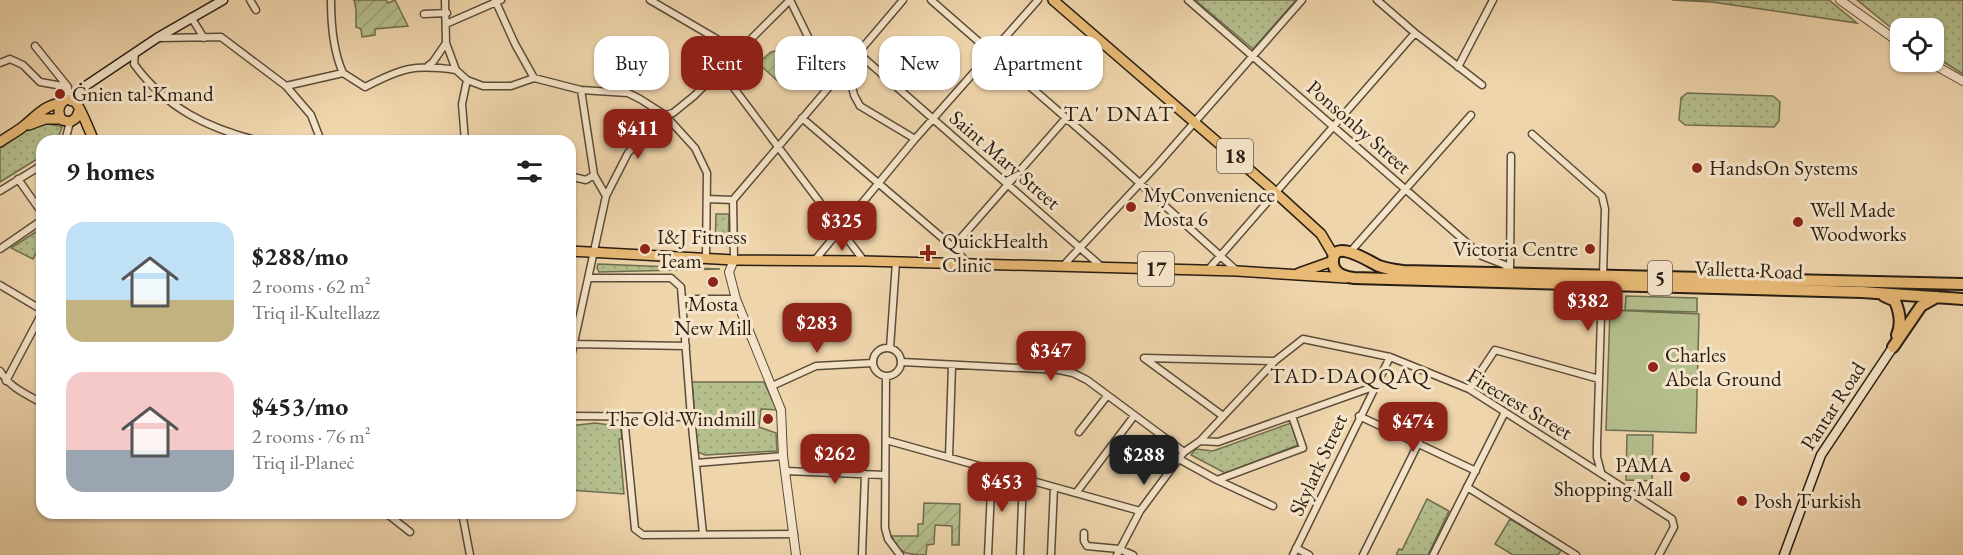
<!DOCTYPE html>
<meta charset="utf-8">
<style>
:root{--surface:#fff;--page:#f2f2f2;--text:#202124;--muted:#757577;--accent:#8f2418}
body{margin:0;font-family:"EB Garamond",serif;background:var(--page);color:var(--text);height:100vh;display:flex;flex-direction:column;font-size:22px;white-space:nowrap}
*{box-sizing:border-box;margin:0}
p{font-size:20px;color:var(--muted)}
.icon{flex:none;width:33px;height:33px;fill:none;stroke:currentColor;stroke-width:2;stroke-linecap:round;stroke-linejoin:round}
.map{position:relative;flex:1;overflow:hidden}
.panel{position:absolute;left:36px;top:135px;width:540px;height:384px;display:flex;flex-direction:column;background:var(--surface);border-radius:18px;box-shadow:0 2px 4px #0004}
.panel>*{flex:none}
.top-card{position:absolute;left:594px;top:36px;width:570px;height:54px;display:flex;gap:12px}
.fabs{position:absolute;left:1890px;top:18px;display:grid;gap:12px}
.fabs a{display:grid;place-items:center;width:54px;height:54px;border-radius:12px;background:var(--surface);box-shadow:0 2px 4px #0004;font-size:30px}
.price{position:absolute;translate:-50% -51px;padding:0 14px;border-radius:12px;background:var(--accent);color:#fff;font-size:20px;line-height:39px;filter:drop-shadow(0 2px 3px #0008)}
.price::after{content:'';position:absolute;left:50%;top:36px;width:18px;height:14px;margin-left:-9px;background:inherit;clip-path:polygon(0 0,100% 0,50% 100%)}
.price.current{background:#222;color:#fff}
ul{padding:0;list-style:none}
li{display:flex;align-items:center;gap:18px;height:150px;padding:0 30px}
li span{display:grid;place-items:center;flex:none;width:168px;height:120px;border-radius:18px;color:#555}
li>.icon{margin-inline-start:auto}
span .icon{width:72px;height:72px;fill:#fffc;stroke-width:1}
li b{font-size:26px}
h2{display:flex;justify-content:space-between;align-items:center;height:72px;padding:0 30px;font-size:26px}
.tag{padding:0 21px;border-radius:18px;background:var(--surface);box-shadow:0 2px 4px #0004;font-size:21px;line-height:54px}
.tag.current{background:var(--accent);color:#fff}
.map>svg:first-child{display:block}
.grass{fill:url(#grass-dots);stroke:#6e6e50;stroke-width:1.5}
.garden{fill:url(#garden-furrows);stroke:#6e6e50;stroke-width:1.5}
.pitch{fill:#b5be8d;stroke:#6e6e50;stroke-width:1.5}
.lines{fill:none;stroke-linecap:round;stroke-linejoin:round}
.minor-casing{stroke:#5a4c39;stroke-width:9}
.tertiary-casing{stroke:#5a4c39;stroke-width:10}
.secondary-casing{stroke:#281e13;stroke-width:11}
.primary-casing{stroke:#281e13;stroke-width:12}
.trunk-casing{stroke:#281e13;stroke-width:14}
.minor{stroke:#f5e4c9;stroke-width:6}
.tertiary{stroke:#f5e4c9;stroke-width:8}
.secondary{stroke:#f5e4c9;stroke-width:8}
.primary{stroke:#e8ba76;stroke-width:9}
.trunk{stroke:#e8ba76;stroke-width:10}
.poi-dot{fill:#8f2418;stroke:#f5e4c9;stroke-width:2}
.labels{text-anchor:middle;stroke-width:6;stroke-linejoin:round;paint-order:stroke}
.shield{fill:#f5e4c9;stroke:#66594a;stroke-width:1.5}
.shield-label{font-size:20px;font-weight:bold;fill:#281e13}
.poi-label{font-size:21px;fill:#281e13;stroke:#f5e4c9;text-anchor:start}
.street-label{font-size:21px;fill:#281e13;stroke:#f5e4c9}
.neighbourhood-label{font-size:22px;letter-spacing:1.5px;fill:#281e13;stroke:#f5e4c9}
</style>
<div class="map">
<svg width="1963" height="555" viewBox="0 0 1963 555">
<defs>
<pattern id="grass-dots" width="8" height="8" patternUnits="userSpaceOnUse" patternTransform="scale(1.5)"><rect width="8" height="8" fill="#b5be8d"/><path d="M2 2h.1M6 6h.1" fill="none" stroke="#9ca379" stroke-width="1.8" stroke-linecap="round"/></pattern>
<pattern id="garden-furrows" width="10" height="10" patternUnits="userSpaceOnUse" patternTransform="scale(1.5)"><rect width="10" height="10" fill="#b5be8d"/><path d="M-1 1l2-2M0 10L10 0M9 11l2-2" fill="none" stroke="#9ca379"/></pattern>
</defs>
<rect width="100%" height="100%" fill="#efd5ac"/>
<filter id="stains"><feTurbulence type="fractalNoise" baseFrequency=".00333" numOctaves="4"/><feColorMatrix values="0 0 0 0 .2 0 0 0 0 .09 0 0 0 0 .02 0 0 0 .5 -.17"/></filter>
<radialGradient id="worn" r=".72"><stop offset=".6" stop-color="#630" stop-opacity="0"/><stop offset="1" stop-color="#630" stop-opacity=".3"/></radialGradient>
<path class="grass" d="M 1195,0 L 1296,0 L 1253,49 Z
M 1672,0 L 1829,0 L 1857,23 L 1712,2 Z
M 1857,0 L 1963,0 L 1963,74 L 1934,56 L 1934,28 L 1900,28 L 1900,35 Z
M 1687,93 L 1773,96 L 1780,102 L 1779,121 L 1774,127 L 1685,125 L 1679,120 L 1681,98 Z
M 45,123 L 62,127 L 57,141 L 42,141 L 42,156 L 0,182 L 0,147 L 26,130 Z
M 716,214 L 729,214 L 728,246 L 715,246 Z
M 42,228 L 42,241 L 33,259 L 11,248 Z
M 598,264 L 720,269 L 599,272 L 597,268 Z
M 692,382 L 764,382 L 777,410 L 761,409 L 759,427 L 776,433 L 777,451 L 705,455 L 698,452 Z
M 595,423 L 618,426 L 621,430 L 622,439 L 619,439 L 624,494 L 570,490 L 570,426 Z
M 1291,423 L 1298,445 L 1225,473 L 1191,455 L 1196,449 L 1213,451 Z
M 1427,499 L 1449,511 L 1428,555 L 1396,555 L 1399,549 L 1402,550 Z
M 1510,519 L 1561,550 L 1558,555 L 1513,555 L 1495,544 Z"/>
<path class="garden" d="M 354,0 L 386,0 L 388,3 L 395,0 L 408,26 L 375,29 L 375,35 L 362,37 L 361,29 L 356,27 L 356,9 Z
M 784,49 L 801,64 L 781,84 L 758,63 L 771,52 Z
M 924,503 L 960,504 L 959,545 L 952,545 L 952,526 L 935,525 L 934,544 L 927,545 L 926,555 C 909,555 897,554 892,536 L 918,536 L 918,524 L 923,524 Z"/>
<path class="pitch" d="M 1626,296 L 1697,298 L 1697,312 L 1625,310 Z
M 1610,310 L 1699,314 L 1696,433 L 1606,430 Z
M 1627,435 L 1653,435 L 1652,481 L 1626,480 Z"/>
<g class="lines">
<g class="minor-casing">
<path id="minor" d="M 250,0 L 256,10
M 331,0 C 331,24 333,51 343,73
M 445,0 L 446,43 L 456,70 L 467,80 L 483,86 L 511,86 L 534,78 L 581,90 L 628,93 L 640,99 L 665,115 L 695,148 L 707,173 L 706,257
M 495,0 L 515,44 L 534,78
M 650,0 L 739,52
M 790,0 L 813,47 L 835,79
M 931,0 L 1104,151 L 1236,270
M 1188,0 L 1482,256 L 1505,265 L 1510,274
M 1377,0 L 1415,33 L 1482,85
M 424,14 L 447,13
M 191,17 L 204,38
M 446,24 L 501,0
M 159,38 L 221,37 L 286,86 L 311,115 L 321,141
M 35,46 L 68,87 L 68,96 L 66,101
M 135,53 L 134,64 C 166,108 207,128 259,141
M 858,53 L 1103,268
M 0,63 L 10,59 L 23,65 L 40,82 L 68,87
M 847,65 L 854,95 L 860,106 L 915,139
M 428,66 L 433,62 L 446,43
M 1458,67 L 1493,0
M 721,71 L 864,261
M 343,73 L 365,87 C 402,68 413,64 456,70
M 286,86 L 343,73
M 581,90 L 594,175 L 606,196
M 665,115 L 673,113 L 694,96 L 790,0
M 802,118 L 953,247 L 968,264
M 1532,134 L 1602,196 L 1605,209 L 1603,276
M 65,141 L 70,122
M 465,141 L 462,104 L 467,80
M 573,177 L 586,180 L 594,175
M 18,179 L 42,213
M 0,191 L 42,165
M 707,199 L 733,200
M 953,247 L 1066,118
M 0,249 L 42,220
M 1351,251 L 1471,115
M 734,260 L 733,200 L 903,0
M 815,260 L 915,139 L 1038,0
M 1062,267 L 1157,165 L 1302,0
M 1208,270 L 1415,33
M 1510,272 L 1511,156
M 589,278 L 671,278 L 681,287 L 691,417 L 703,534
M 0,285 L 42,310
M 682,299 L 736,299
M 573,344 L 686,346
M873 362a14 14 0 1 1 28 0a14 14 0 1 1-28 0Z
M 890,348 L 896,262
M 570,361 L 606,196 L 628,153 L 661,118
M 902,362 L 1059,370 L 1073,373 L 1087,380 L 1184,452
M 0,371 C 10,388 26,394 42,403
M 886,376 L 885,528 L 888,539 L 900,555
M 6,381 L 42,313
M 772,386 L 816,366 L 873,363
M 1469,389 L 1495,350 L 1599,379
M 570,416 L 691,417
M 1223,416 L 1144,358 L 1275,361
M 1359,416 L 1476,471
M 624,417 L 635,529 L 643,535 L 794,534
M 1079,432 L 1107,396
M 886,440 L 1140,511
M 1200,441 L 1218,442 L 1373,387
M 949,457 L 952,365
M 1179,459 L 1217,480 L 1273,506
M 696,463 L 783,456
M 785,471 L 885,475
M 1601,472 L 1597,457 L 1597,444 L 1602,285
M 1217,480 L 1303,448 L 1292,416
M 1467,487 L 1576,555
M 1076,493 L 1134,416
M 386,513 L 410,532
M 462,513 L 470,555
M 1084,533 L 1084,541 L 1087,546 L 1119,549 L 1133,555
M 1296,548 L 1309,555
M 862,555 L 865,474
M 988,555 L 992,469
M 1020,555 L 1023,478
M 1051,555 L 1054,487
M 1117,555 L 1140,511 L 1184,452 L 1200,441 L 1275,361 L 1303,339 L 1390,357 L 1469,389 L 1672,519 L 1674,527 L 1659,555
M 1293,555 L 1390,357
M 1363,555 L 1419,442
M 1433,555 L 1505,412"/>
</g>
<g class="tertiary-casing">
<path id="tertiary" d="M 1840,0 L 1900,43
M 1929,62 L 1963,81
M 734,260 L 729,272 L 736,299 L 781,410 L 783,456 L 796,555"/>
</g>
<g class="secondary-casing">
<path id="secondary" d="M 71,101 L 75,93 L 157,38 L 223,0
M 1784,555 L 1821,455 L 1893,347"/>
</g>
<g class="primary-casing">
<path id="primary" d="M 1053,0 L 1275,192 L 1321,234 L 1334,256
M 79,111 L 76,118 L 70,122 L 62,120 C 54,110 63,93 75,102 C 81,107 90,133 94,141
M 29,125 L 45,119 L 61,119
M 0,142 C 8,136 17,132 25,125 C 36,116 46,104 62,103
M 570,251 L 734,260 L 864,261 L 1237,271 L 1346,278
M 1299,273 L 1333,261"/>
</g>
<g class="trunk-casing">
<path id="trunk" d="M 1963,284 L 1403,271 C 1395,270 1387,269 1379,266 C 1370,262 1331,236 1333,263 C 1334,274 1345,277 1354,278 L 1862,292 L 1963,299
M 1884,296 L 1895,301 C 1900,313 1902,324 1897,335
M 1893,347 L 1921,306 L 1937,297"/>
</g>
<use href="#minor" class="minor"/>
<use href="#tertiary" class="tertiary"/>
<use href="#secondary" class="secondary"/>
<use href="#primary" class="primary"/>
<use href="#trunk" class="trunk"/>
</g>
<g class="poi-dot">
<circle cx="60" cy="94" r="6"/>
<circle cx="1697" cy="168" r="6"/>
<circle cx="1131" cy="207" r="6"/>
<circle cx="1798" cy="222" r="6"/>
<circle cx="645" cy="249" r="6"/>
<circle cx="1590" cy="249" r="6"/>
<path d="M925 244h6v6h6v6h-6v6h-6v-6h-6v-6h6z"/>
<circle cx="713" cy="282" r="6"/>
<circle cx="1653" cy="367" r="6"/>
<circle cx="768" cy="419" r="6"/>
<circle cx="1685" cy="477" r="6"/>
<circle cx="1742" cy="501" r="6"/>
</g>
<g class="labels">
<g class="shield">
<rect x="1217" y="139" width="36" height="34" rx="4.5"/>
<rect x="1138" y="252" width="36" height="34" rx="4.5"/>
<rect x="1648" y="261" width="24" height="34" rx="4.5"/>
</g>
<g class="shield-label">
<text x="1235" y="163">18</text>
<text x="1156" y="276">17</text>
<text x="1660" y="285">5</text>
</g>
<g class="poi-label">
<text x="72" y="101">Ġnien tal-Kmand</text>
<text x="1709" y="175">HandsOn Systems</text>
<text x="1143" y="202">MyConvenience<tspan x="1143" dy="24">Mosta 6</tspan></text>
<text x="1810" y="217">Well Made<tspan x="1810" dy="24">Woodworks</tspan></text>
<text x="657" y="244">I&amp;J Fitness<tspan x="657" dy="24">Team</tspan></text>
<text x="942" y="248">QuickHealth<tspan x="942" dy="24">Clinic</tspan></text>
<text x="1578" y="256" text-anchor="end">Victoria Centre</text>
<text x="713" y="311" text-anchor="middle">Mosta<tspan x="713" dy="24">New Mill</tspan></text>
<text x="1665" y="362">Charles<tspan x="1665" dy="24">Abela Ground</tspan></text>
<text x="756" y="426" text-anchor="end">The Old Windmill</text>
<text x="1673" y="472" text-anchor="end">PAMA<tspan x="1673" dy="24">Shopping Mall</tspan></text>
<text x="1754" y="508">Posh Turkish</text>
</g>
<g class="street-label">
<text transform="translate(1359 127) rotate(41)" y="7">Ponsonby Street</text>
<text transform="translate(1005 160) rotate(41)" y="7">Saint Mary Street</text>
<text transform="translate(1749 270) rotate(2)" y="7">Valletta Road</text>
<text transform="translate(1520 404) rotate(31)" y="7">Firecrest Street</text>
<text transform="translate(1833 406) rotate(-57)" y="7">Pantar Road</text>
<text transform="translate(1318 465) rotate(-65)" y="7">Skylark Street</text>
</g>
<g class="neighbourhood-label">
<text x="1119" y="121">TA' DNAT</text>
<text x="1350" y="383">TAD-DAQQAQ</text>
</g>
</g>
<rect width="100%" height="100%" filter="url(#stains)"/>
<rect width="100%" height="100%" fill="url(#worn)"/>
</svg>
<div class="fabs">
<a><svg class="icon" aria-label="locate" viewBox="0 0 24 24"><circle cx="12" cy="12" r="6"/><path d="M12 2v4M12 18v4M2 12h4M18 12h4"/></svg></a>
</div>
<b class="price" style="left:638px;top:160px">$411</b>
<b class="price" style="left:842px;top:252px">$325</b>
<b class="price" style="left:1588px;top:332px">$382</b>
<b class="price" style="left:817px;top:354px">$283</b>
<b class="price" style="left:1051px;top:382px">$347</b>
<b class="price" style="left:1413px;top:453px">$474</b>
<b class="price" style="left:835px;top:485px">$262</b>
<b class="price current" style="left:1144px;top:486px">$288</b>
<b class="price" style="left:1002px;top:513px">$453</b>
<div class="top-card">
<a class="tag">Buy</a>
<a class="tag current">Rent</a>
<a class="tag">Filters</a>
<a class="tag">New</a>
<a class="tag">Apartment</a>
</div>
<section class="panel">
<h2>9 homes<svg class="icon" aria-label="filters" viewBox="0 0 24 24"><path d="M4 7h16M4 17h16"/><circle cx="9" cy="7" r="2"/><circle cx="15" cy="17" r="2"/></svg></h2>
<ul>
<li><span style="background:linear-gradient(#bfe0f5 65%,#c2b280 0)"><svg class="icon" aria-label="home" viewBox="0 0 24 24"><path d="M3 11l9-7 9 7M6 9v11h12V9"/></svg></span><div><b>$288/mo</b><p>2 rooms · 62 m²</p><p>Triq il-Kultellazz</p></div></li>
<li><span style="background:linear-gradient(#f6c9c9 65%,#9aa5b1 0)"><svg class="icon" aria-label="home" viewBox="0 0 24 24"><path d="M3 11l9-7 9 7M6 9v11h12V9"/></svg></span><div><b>$453/mo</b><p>2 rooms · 76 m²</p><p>Triq il-Planeċ</p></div></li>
</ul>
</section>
</div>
